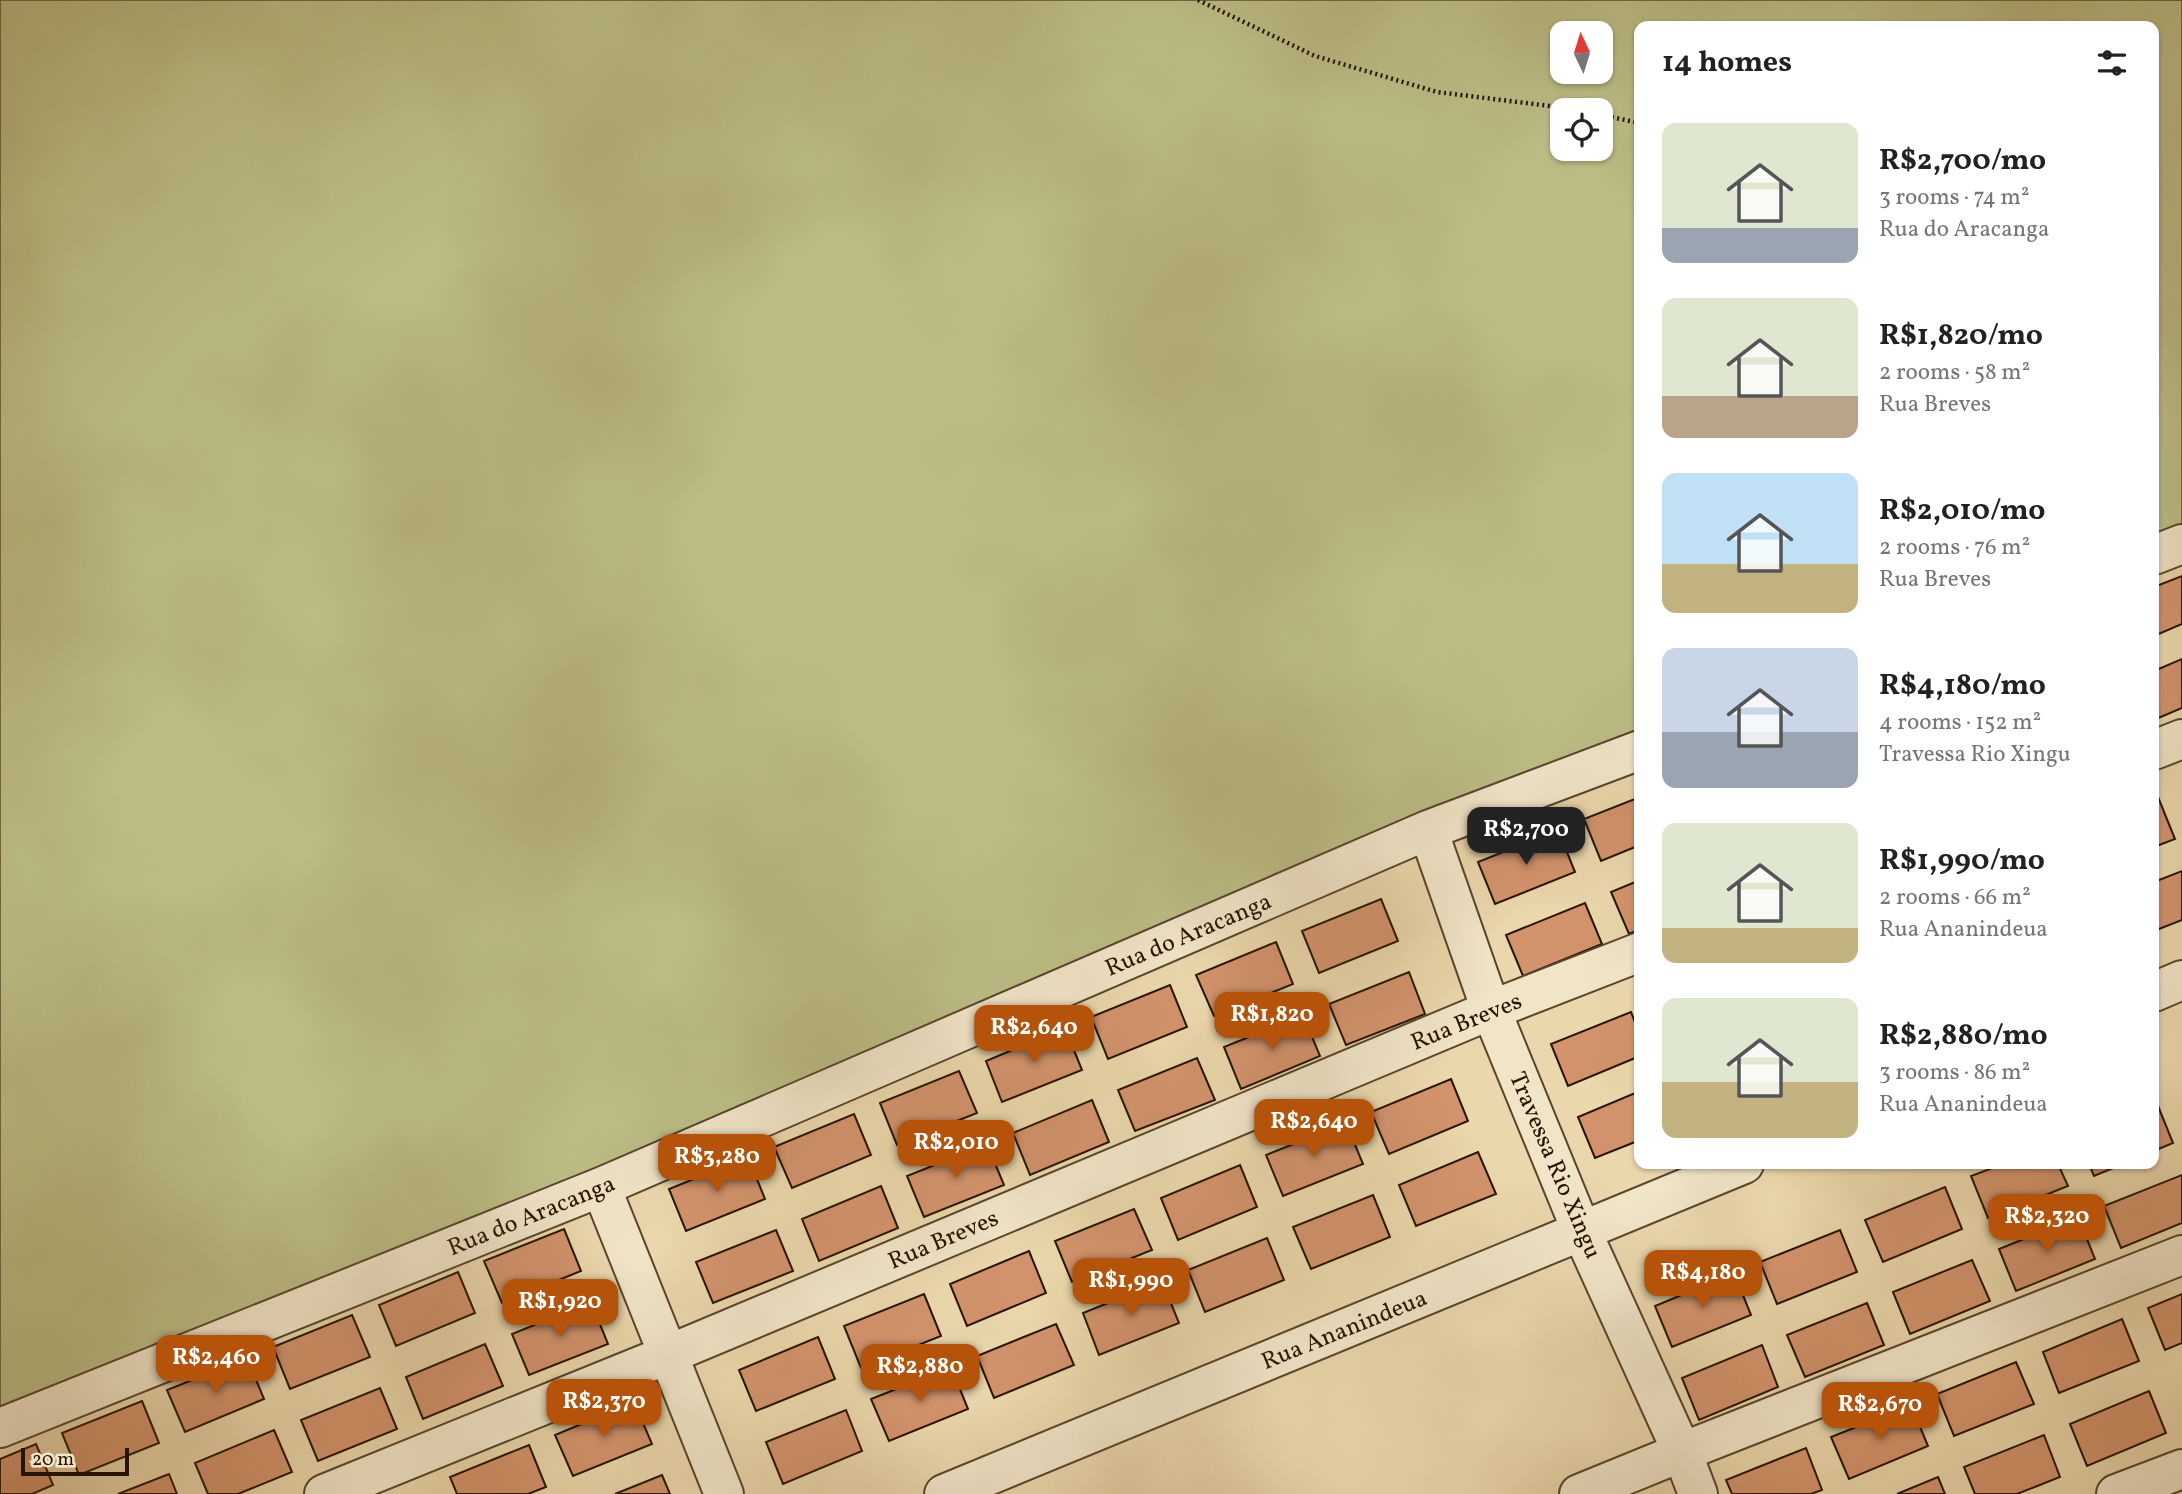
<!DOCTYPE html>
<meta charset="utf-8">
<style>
:root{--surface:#fff;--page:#f6f6f6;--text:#222;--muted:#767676;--accent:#b45309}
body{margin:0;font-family:Vollkorn,serif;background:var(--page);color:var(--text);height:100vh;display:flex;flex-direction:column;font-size:26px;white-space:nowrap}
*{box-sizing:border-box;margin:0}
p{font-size:23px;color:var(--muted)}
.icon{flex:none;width:38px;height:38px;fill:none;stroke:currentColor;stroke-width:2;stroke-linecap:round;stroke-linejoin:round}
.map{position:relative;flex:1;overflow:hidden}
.sheet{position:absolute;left:1634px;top:21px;width:525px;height:1148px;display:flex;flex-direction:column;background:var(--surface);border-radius:14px;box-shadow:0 2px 5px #0004}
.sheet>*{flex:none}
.needle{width:46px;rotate:356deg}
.fabs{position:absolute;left:1550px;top:21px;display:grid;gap:14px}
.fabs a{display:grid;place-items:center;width:63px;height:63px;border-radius:14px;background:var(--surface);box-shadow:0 2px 5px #0004;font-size:35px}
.scale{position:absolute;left:21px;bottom:18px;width:108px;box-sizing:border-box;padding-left:7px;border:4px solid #281401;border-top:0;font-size:19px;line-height:24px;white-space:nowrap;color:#281401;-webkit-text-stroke:5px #f1e5c8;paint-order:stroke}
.price{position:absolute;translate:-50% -60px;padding:0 16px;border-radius:14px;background:var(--accent);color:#fff;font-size:23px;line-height:46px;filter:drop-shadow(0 2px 4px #0008)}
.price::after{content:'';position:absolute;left:50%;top:42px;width:21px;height:16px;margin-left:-10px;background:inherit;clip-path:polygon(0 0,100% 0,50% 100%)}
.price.active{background:#222;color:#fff}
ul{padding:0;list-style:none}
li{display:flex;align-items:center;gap:21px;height:175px;padding:0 28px}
li span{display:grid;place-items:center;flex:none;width:196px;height:140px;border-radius:14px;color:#555}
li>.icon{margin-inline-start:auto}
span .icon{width:84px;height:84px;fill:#fffc;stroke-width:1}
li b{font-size:30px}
h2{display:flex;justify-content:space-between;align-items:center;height:84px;padding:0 28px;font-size:30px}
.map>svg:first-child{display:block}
.green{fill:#bcbd86;stroke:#726844;stroke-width:2;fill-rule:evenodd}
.building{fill:#d2936c;stroke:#281401;stroke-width:2}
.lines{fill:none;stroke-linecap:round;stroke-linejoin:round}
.minor-casing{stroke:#58452c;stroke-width:42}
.path{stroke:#281401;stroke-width:4.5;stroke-dasharray:2 3.5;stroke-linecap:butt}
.minor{stroke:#f1e5c8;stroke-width:38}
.labels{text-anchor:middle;stroke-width:5;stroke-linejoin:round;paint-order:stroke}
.street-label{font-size:24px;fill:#281401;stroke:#f1e5c8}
</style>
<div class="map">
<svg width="2182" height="1494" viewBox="0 0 2182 1494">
<rect width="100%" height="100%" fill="#ead7ab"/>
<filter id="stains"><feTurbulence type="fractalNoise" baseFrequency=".00286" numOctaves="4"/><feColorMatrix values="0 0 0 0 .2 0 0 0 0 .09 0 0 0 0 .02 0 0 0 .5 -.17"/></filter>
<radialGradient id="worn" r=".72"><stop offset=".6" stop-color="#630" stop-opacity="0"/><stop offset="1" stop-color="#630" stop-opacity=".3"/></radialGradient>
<path class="green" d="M 0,0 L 2182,0 L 2182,528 L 2154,539 L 2154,26 L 1640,26 L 1640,747 L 0,1409 ZM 1563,33 L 1601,33 L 1601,72 L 1563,72 ZM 1563,110 L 1601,110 L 1601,149 L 1563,149 Z"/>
<path class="building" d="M 2182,576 L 2182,624 L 2154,636 L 2154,587 Z
M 2182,659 L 2182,708 L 2156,719 L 2154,671 Z
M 1640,797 L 1640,845 L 1601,861 L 1584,819 Z
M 2158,797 L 2175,839 L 2154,847 L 2154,799 Z
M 1558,830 L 1575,872 L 1495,904 L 1478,862 Z
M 2182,871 L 2182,920 L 2154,931 L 2154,882 Z
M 1640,880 L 1640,929 L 1629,934 L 1611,892 Z
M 1381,899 L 1398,941 L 1319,973 L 1302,931 Z
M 1585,903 L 1602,944 L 1523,976 L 1506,935 Z
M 1276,942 L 1293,984 L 1214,1016 L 1196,975 Z
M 1409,972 L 1425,1014 L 1346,1045 L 1329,1004 Z
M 1170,985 L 1187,1027 L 1108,1059 L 1091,1017 Z
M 1631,1012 L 1640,1035 L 1640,1056 L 1568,1086 L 1551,1044 Z
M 1303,1015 L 1320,1056 L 1241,1089 L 1224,1047 Z
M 1065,1028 L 1082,1070 L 1002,1102 L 986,1061 Z
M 1197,1058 L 1215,1100 L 1135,1131 L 1118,1090 Z
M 959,1071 L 977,1113 L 897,1145 L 880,1103 Z
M 1451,1079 L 1468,1121 L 1389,1154 L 1371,1112 Z
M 1640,1091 L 1640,1140 L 1595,1158 L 1578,1117 Z
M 1092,1100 L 1109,1142 L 1030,1175 L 1013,1133 Z
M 2156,1101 L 2173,1143 L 2154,1151 L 2154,1102 Z
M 854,1114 L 871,1155 L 792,1188 L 774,1147 Z
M 1346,1123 L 1363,1164 L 1283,1196 L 1266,1155 Z
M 987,1144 L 1004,1185 L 924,1217 L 907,1176 Z
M 1478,1152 L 1496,1194 L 1416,1226 L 1399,1185 Z
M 748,1157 L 765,1199 L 686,1231 L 669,1189 Z
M 2003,1164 L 2058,1164 L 2068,1186 L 1988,1218 L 1971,1176 Z
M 2089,1164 L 2123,1164 L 2094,1176 Z
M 1240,1165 L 1257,1207 L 1178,1240 L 1161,1198 Z
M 2182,1175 L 2182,1223 L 2121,1248 L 2104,1206 Z
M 881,1186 L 898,1228 L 819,1261 L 802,1219 Z
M 1945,1187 L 1962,1229 L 1883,1262 L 1865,1220 Z
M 1373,1195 L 1390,1237 L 1311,1269 L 1293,1227 Z
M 1134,1209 L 1152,1250 L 1072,1282 L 1055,1241 Z
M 2078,1217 L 2095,1259 L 2016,1291 L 1999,1249 Z
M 564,1229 L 581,1271 L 502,1303 L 484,1261 Z
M 776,1230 L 793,1271 L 713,1303 L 696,1262 Z
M 1840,1230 L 1857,1272 L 1777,1304 L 1760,1262 Z
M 1267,1238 L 1284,1280 L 1205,1312 L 1188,1270 Z
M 1029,1251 L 1046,1293 L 967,1326 L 950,1284 Z
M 1972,1260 L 1990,1301 L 1910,1334 L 1893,1292 Z
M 458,1272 L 475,1313 L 396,1346 L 379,1305 Z
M 1734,1273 L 1751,1315 L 1672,1347 L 1655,1306 Z
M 1162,1281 L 1179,1323 L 1099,1355 L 1083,1313 Z
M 924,1294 L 941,1336 L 861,1368 L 844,1326 Z
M 2182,1294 L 2182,1343 L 2165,1350 L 2148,1308 Z
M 591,1302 L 608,1344 L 529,1375 L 512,1334 Z
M 1867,1303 L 1884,1345 L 1805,1377 L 1787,1335 Z
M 352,1315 L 370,1357 L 290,1389 L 273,1347 Z
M 2122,1319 L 2139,1361 L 2059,1393 L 2043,1352 Z
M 1056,1324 L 1074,1365 L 994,1398 L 977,1356 Z
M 818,1337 L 835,1379 L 756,1411 L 739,1370 Z
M 485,1344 L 503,1386 L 423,1419 L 406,1377 Z
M 1762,1345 L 1778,1387 L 1699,1420 L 1682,1378 Z
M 247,1358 L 264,1399 L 185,1432 L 167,1390 Z
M 2016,1362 L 2034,1404 L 1954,1436 L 1937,1394 Z
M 951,1367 L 968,1409 L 889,1441 L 871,1399 Z
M 380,1388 L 397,1429 L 318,1461 L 301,1420 Z
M 2149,1391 L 2166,1433 L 2087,1466 L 2070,1424 Z
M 142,1401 L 159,1443 L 79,1475 L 62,1433 Z
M 634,1402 L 652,1444 L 573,1476 L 555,1435 Z
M 1911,1405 L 1928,1446 L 1849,1479 L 1831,1437 Z
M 846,1410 L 862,1451 L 783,1484 L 766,1442 Z
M 274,1430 L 292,1472 L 238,1494 L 208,1494 L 195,1463 Z
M 2044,1435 L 2060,1477 L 2017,1494 L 1975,1494 L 1964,1467 Z
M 36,1444 L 53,1485 L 32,1494 L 0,1494 L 0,1459 Z
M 529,1445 L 546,1487 L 528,1494 L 457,1494 L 450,1477 Z
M 1806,1448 L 1822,1490 L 1811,1494 L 1732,1494 L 1726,1480 Z
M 169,1474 L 177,1494 L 118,1494 Z
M 662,1475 L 670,1494 L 615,1494 Z
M 1938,1477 L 1945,1494 L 1897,1494 Z"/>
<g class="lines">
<g class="minor-casing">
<path id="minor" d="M 2154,555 L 2182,544
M 2154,750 L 2182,739
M 1428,830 L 1491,1010 L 1582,1232 L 1682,1452 L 1698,1494
M 2154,992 L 2182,980
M 601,1187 L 724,1494
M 0,1428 L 601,1187 L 1428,830 L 1640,750
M 324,1494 L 667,1355 L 1491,1010 L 1640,952
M 944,1494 L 1744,1164
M 1579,1494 L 1682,1452 L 2182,1255
M 2116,1494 L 2182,1469"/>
</g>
<path class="path" d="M 1198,0 L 1315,56 L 1437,92 L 1582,110
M 1601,115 L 1640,123"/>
<use href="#minor" class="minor"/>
</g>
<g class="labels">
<g class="street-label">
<text transform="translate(1188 934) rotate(-23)" y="8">Rua do Aracanga</text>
<text transform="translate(1466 1021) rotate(-22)" y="8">Rua Breves</text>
<text transform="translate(1556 1165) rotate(67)" y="8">Travessa Rio Xingu</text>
<text transform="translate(531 1215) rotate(-22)" y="8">Rua do Aracanga</text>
<text transform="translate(943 1239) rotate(-23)" y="8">Rua Breves</text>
<text transform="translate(1344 1329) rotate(-22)" y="8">Rua Ananindeua</text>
</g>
</g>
<rect width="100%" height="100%" filter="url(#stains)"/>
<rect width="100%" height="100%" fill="url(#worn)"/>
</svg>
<div class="fabs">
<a><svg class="needle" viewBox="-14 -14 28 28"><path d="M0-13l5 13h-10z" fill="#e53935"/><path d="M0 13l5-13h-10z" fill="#767676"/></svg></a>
<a><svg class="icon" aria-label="locate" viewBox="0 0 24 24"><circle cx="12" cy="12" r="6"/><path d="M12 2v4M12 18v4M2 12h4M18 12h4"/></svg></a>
</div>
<div class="scale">20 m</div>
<b class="price active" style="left:1526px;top:867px">R$2,700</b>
<b class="price" style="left:1272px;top:1052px">R$1,820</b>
<b class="price" style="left:1034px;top:1065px">R$2,640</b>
<b class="price" style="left:1314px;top:1159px">R$2,640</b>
<b class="price" style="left:956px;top:1180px">R$2,010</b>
<b class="price" style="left:717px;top:1194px">R$3,280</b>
<b class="price" style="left:2047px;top:1254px">R$2,320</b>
<b class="price" style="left:1703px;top:1310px">R$4,180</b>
<b class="price" style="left:1131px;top:1318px">R$1,990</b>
<b class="price" style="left:560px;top:1339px">R$1,920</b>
<b class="price" style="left:216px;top:1395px">R$2,460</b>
<b class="price" style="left:920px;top:1404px">R$2,880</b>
<b class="price" style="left:604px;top:1439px">R$2,370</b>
<b class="price" style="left:1880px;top:1442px">R$2,670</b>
<section class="sheet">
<h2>14 homes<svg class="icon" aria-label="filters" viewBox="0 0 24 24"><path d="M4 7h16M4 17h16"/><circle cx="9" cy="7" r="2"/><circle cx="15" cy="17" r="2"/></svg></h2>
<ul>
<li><span style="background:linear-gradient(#dfe7d0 75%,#9aa5b1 0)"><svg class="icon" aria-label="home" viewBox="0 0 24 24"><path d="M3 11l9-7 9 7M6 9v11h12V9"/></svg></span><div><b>R$2,700/mo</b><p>3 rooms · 74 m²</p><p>Rua do Aracanga</p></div></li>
<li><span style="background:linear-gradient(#dfe7d0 70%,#b9a48a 0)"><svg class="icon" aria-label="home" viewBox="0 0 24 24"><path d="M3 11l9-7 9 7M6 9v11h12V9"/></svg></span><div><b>R$1,820/mo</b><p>2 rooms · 58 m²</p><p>Rua Breves</p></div></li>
<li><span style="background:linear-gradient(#bfe0f5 65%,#c2b280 0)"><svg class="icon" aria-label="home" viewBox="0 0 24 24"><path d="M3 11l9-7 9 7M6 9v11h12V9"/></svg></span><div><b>R$2,010/mo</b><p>2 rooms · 76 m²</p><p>Rua Breves</p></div></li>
<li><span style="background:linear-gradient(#c9d6e8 60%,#9aa5b1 0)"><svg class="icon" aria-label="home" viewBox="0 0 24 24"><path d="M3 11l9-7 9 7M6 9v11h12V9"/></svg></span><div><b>R$4,180/mo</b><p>4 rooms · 152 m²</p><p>Travessa Rio Xingu</p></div></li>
<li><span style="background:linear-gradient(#dfe7d0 75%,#c2b280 0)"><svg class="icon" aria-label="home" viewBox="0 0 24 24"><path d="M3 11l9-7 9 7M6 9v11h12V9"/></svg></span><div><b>R$1,990/mo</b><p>2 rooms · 66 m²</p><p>Rua Ananindeua</p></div></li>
<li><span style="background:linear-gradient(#dfe7d0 60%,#c2b280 0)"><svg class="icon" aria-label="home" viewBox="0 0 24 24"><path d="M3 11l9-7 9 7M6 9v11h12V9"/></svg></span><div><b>R$2,880/mo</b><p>3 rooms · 86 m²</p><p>Rua Ananindeua</p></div></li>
</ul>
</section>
</div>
